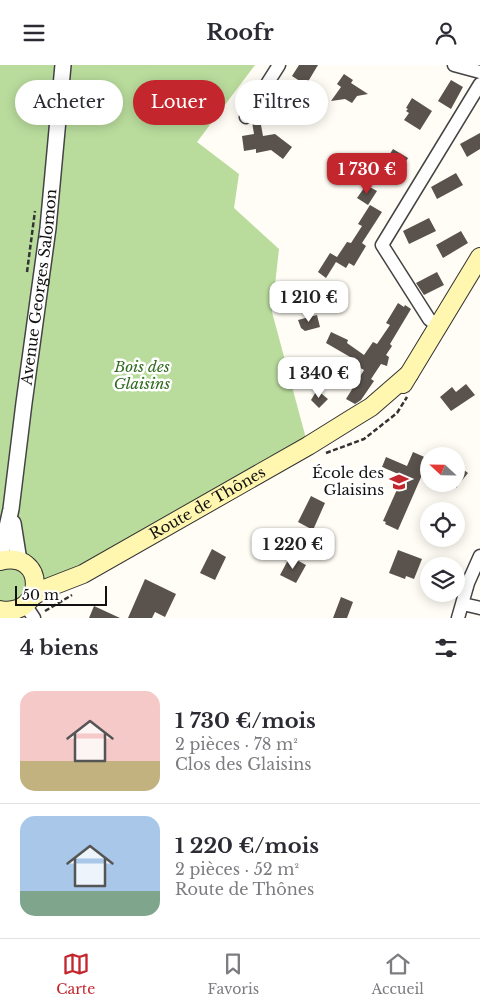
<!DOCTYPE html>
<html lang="fr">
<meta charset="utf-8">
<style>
:root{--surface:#fff;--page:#f7f7f7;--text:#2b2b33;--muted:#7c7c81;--line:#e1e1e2;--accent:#c4262e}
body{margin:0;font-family:"Libre Baskerville",serif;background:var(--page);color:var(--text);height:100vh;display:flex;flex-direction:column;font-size:19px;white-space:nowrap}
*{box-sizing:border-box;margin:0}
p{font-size:16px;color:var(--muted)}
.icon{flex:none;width:28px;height:28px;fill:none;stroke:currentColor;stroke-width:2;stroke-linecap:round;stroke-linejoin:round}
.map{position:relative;height:553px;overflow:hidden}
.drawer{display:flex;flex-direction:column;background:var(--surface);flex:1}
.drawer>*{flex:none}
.guide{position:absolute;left:15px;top:15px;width:450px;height:45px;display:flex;gap:10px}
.needle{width:32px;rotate:292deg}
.buttons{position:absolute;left:420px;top:382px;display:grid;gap:10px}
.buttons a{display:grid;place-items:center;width:45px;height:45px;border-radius:50%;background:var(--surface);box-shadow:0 2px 12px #0003;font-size:25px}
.scale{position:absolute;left:15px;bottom:12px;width:92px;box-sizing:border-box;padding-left:5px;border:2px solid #111;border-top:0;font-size:14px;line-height:18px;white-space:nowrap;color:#111;-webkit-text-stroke:4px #fff;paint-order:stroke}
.price{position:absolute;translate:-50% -42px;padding:0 11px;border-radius:10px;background:#fff;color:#222;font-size:16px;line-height:32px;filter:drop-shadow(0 1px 2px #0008)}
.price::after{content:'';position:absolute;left:50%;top:30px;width:15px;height:11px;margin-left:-8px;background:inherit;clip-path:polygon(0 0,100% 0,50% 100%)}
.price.current{background:var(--accent);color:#fff}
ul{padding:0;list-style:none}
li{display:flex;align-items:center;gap:15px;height:125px;padding:0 20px}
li+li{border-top:1px solid var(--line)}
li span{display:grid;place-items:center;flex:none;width:140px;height:100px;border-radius:15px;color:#555}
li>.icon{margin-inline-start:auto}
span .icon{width:60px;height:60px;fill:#fffc;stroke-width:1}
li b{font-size:21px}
h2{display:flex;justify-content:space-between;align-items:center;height:60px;padding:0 20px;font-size:21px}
.pill{padding:0 18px;border-radius:22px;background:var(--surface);box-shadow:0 2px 12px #0003;font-size:18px;line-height:45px}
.pill.current{background:var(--accent);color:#fff}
header{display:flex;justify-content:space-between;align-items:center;height:65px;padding:0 20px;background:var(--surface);font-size:22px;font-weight:800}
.tabs{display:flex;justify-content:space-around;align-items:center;height:70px;border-top:1px solid var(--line);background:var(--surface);font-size:14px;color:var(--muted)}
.tabs a{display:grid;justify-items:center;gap:2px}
.tabs .current{color:var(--accent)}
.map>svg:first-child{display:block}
.forest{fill:#b9dc9c}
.building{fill:#5a524d}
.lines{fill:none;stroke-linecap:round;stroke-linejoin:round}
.minor-casing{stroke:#444;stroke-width:15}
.tertiary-casing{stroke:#444;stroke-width:18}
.secondary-casing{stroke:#333;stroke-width:20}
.path{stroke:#333;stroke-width:2.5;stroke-dasharray:5 2.5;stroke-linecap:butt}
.minor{stroke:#fff;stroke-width:12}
.tertiary{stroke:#fff;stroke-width:15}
.secondary{stroke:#fff6b0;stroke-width:18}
.labels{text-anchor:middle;stroke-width:5;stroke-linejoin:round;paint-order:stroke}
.street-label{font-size:15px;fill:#111;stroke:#fff}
.park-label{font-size:15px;font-style:italic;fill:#2f6b1f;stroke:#fff}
.poi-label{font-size:15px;fill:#111;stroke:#fff;text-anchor:end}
</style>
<header><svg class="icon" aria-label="menu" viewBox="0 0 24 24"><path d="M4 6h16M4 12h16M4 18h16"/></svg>Roofr<svg class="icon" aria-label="person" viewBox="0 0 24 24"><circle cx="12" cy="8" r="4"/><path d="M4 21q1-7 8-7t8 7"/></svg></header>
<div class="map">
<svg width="480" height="553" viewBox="0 0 480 553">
<rect width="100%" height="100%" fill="#fffdf5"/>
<path class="forest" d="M 0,0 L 255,0 L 197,77 L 239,109 L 234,143 L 279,184 L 272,247 L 308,381 L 0,553 Z"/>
<path class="building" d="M 299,0 L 318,0 L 306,20 L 292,11 Z
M 344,9 L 353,15 L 351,18 L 368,29 L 357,31 L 352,38 L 345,34 L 331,36 L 341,22 L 337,19 Z
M 451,15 L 463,22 L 451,44 L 438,36 Z
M 412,33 L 432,46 L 420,65 L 404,55 L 409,48 L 406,46 L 408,44 L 406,43 Z
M 257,49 L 259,49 L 263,71 L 275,69 L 292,82 L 283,94 L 271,85 L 256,88 L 256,84 L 244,86 L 242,71 L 254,69 L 252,57 Z
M 480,68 L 480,84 L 467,92 L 460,79 Z
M 393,84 L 408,93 L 394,116 L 384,110 L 388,103 L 383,100 Z
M 456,108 L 463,120 L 437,134 L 431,122 Z
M 366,120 L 377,126 L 368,140 L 357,133 Z
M 370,140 L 382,147 L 362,178 L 366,181 L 354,201 L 349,198 L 346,203 L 336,197 L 326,213 L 318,207 L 330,188 L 337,192 L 347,177 L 351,178 L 362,161 L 358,159 Z
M 429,153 L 436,166 L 409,179 L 403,166 Z
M 461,166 L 468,178 L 443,193 L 436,180 Z
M 437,207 L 444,220 L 424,230 L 416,218 Z
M 398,238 L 404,242 L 405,240 L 411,244 L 390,279 L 392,281 L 386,290 L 389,292 L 387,301 L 381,299 L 371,314 L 374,316 L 361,335 L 355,339 L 346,334 L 364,305 L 355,300 L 357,296 L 326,278 L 331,267 L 348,275 L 347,278 L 364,290 L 373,277 L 377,279 L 390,260 L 386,258 Z
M 317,250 L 320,262 L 305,266 L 301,263 L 298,255 Z
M 466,319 L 475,330 L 451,346 L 440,332 L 452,322 L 456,327 Z
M 317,325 L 328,334 L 319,343 L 311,335 Z
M 413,387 L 429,394 L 398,465 L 385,459 L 386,457 L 383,456 L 403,411 L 382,402 L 386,392 L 407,401 Z
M 456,399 L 468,408 L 456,423 Z
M 311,431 L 325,438 L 313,465 L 298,457 Z
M 212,484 L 226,492 L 215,515 L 200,508 Z
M 398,485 L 422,494 L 414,514 L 406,511 L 405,514 L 389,508 Z
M 293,493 L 306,500 L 296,518 L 280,510 L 288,495 L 291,497 Z
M 145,514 L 176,529 L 165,552 L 155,547 L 152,553 L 128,553 Z
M 341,532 L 353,537 L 347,553 L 333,553 Z
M 94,541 L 120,553 L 89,553 Z"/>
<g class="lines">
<g class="minor-casing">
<path id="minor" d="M 454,0 L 480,7
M 246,52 L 279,0
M 437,261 L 429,254 L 382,180 L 480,19
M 463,539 L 480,543
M 26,541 L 34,553
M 458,553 L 468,518 L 480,491"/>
</g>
<g class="tertiary-casing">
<g id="tertiary">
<path d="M 13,458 L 19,496"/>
<path id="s1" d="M 0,494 L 11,444 L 24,338 L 48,163 L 63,0"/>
</g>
</g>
<g class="secondary-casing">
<g id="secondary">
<path d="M 403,319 L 480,192"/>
<path d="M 0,496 C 47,484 46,553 0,545"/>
<path id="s2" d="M 33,531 L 47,523 L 83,509 L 308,381 L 353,353 L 371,342 L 409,309"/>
</g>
</g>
<path class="path" d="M 27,207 L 35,146
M 326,388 L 364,374 L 397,348 L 407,332
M 45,546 L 72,530"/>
<use href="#minor" class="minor"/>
<use href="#tertiary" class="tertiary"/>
<use href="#secondary" class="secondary"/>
</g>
<defs>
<g id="school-bare" transform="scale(1.5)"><path d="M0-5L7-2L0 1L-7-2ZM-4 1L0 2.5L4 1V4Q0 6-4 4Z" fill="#c4262e" stroke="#fff" stroke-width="2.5" paint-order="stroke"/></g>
</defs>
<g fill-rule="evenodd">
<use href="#school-bare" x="399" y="417"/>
</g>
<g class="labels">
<g class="street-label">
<text dy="5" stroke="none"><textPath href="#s1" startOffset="275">Avenue Georges Salomon</textPath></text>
<text dy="5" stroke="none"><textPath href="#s2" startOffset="198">Route de Thônes</textPath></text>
</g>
<g class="park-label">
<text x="142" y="307">Bois des<tspan x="142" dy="17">Glaisins</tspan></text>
</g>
<g class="poi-label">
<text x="384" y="413">École des<tspan x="384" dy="17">Glaisins</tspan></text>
</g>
</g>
</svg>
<div class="buttons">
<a><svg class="needle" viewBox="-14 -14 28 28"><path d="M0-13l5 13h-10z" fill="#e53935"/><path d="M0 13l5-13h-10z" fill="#7c7c81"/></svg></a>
<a><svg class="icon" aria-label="locate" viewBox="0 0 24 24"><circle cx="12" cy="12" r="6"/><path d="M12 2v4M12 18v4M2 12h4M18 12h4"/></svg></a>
<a><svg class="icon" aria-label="layers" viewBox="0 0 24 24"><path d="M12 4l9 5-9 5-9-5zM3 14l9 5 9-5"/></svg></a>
</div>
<div class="scale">50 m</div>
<b class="price current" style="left:367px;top:130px">1 730 €</b>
<b class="price" style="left:309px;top:258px">1 210 €</b>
<b class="price" style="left:319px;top:334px">1 340 €</b>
<b class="price" style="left:293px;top:505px">1 220 €</b>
<div class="guide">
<a class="pill">Acheter</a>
<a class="pill current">Louer</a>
<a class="pill">Filtres</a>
</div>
</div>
<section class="drawer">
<h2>4 biens<svg class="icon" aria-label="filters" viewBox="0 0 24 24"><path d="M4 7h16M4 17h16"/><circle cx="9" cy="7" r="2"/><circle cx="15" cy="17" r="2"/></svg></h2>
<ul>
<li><span style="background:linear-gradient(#f6c9c9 70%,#c2b280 0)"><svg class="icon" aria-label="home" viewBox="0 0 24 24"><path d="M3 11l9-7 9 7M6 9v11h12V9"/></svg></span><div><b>1 730 €/mois</b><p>2 pièces · 78 m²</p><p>Clos des Glaisins</p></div></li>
<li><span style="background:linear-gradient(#a9c7e8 75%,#7fa58c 0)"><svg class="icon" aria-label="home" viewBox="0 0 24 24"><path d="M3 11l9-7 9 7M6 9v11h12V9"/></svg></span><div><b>1 220 €/mois</b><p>2 pièces · 52 m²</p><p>Route de Thônes</p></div></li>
</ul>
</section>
<nav class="tabs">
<a class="current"><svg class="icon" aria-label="map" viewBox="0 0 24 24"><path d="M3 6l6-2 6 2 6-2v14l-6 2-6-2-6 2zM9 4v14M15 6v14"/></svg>Carte</a>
<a><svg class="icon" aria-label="saved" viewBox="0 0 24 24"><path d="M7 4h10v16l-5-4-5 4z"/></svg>Favoris</a>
<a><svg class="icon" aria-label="home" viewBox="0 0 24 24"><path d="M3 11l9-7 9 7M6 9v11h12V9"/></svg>Accueil</a>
</nav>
